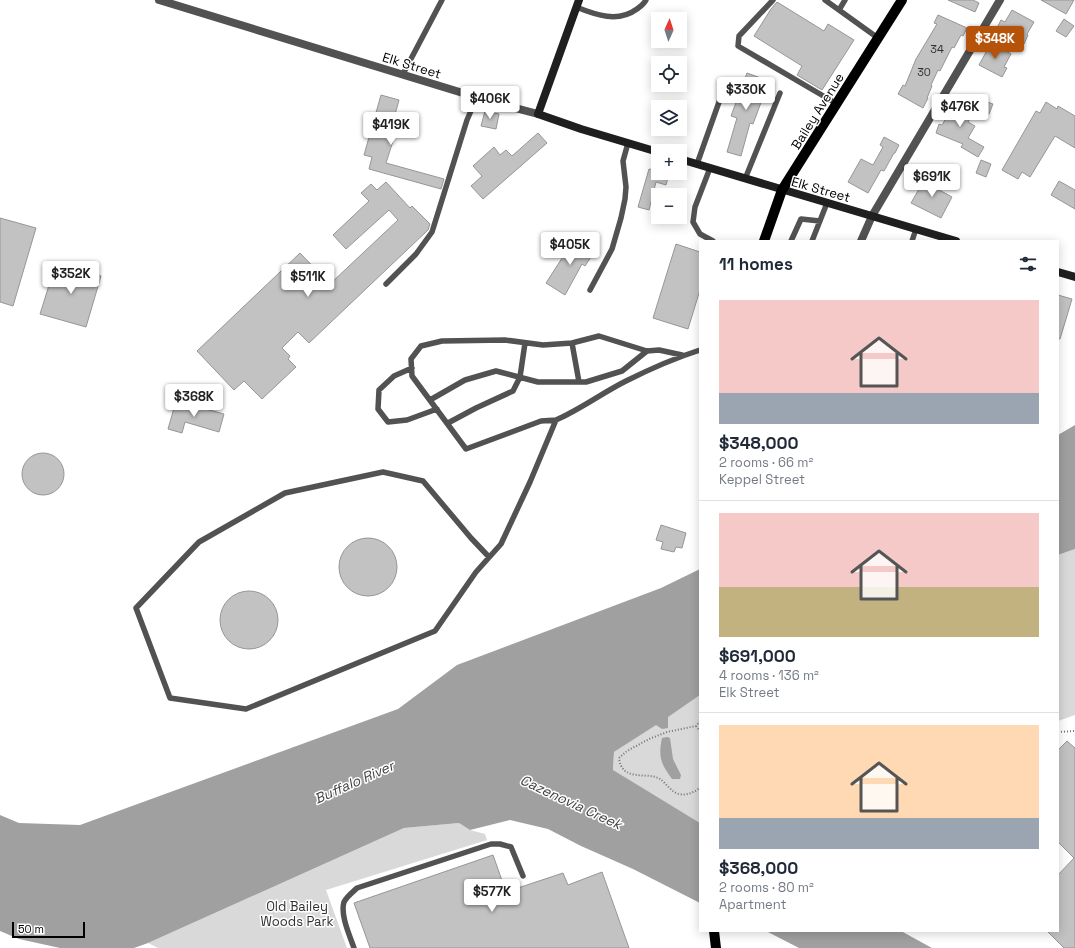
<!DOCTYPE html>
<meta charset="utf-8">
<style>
:root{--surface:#fff;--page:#f6f6f7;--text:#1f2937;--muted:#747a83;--line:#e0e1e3;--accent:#b45309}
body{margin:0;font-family:"Space Grotesk",sans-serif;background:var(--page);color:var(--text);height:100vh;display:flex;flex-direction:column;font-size:15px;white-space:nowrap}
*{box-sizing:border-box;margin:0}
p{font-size:13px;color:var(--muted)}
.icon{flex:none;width:22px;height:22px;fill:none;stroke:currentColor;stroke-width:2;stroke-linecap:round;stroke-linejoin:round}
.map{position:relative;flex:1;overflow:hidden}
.sheet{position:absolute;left:699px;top:240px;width:360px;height:692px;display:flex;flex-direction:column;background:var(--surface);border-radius:0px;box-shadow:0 2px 10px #0003}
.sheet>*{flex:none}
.needle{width:26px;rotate:3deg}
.fabs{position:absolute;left:651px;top:12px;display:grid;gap:8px}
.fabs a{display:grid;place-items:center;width:36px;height:36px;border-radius:0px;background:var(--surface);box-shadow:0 2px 10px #0003;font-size:20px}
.scale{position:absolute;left:12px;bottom:10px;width:73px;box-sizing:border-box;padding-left:4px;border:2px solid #000;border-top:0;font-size:11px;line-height:14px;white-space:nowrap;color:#000;-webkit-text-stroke:3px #fff;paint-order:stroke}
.price{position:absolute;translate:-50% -34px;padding:0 9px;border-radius:4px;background:#fff;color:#222;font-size:13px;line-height:26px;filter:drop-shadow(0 1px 2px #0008)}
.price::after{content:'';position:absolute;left:50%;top:24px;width:12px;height:9px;margin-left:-6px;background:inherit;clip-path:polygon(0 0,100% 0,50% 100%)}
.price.current{background:var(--accent);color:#fff}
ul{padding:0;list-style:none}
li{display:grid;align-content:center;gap:8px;height:212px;padding:0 20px}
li+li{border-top:1px solid var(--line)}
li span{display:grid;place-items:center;height:124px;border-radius:0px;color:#555}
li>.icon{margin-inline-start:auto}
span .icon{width:72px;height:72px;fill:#fffc;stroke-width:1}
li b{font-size:17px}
h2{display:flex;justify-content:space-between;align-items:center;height:48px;padding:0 20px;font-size:17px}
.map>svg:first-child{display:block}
.green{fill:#d9d9d9}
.water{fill:#a0a0a0}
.building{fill:#c2c2c2;stroke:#969696}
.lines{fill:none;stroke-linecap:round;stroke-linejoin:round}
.path{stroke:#747474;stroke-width:2;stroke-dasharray:1 2;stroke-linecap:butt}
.service{stroke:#525252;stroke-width:5.5}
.minor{stroke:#525252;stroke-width:8}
.tertiary{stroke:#525252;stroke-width:8}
.secondary{stroke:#1f1f1f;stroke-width:8}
.primary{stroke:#000;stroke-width:10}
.labels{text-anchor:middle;stroke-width:3;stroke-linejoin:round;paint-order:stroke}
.number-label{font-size:11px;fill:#303030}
.street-label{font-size:13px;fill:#000;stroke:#fff}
.park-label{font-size:13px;fill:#303030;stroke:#fff}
.water-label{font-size:14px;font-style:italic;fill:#414141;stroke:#fff}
</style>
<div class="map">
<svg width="1075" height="948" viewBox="0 0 1075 948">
<rect width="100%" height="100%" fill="#fff"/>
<path class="green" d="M 1075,549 L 1075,715 L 1058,721 L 1058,555 Z
M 700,695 L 700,823 L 613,771 L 614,752 Z
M 459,823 L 470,830 L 485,834 L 487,840 L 326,890 L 347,948 L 158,948 L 148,943 L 404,828 Z"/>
<path class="water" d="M 1075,425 L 1075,549 L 1058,555 L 1058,435 Z
M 700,569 L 700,695 L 668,717 L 668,728 L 662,729 L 656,725 L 614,752 L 613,770 L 700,823 L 700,903 L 633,869 L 581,846 L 548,829 L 510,820 L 470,830 L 459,823 L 404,828 L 148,943 L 134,948 L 60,948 L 19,939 L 0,931 L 0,815 L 19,823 L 80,825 L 398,709 L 457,665 L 661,588 Z
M 667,737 L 670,738 L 673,759 L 681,775 L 680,779 L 672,779 C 661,764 658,757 662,738 Z
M 766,931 L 901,931 L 932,948 L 799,948 Z"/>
<path class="building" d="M 948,0 L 973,0 L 979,3 L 975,12 Z
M 1041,0 L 1074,0 L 1066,14 Z
M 777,2 L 824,31 L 828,24 L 854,40 L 822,90 L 797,75 L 802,66 L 754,36 L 771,9 Z
M 1012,10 L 1034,22 L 1027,34 L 1028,35 L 1024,44 L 997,28 L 1001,20 L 1005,22 Z
M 938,15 L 967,28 L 963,36 L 961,35 L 954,48 L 952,47 L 940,71 L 938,70 L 931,85 L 932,86 L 927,98 L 928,98 L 923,108 L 898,94 L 903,85 L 905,86 L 916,59 L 937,24 L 934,23 Z
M 1064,19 L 1074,26 L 1066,37 L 1056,31 Z
M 991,43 L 1011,54 L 1004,67 L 1007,68 L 1002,77 L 979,65 Z
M 747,73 L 769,81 L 753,124 L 750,123 L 741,156 L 727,152 L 737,118 L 731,116 Z
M 381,95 L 399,100 L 388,140 L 393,141 L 386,163 L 444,179 L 441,189 L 369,169 L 372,157 L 364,155 Z
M 982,100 L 993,104 L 989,114 L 978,110 Z
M 956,101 L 975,111 L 968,122 L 975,126 L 968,138 L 984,147 L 978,157 L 961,147 L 963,144 L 936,133 L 939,124 L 942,125 Z
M 1046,102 L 1057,109 L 1058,106 L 1075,116 L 1075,148 L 1055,136 L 1030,177 L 1022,172 L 1018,179 L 1002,170 L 1036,111 L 1040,113 Z
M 485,111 L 499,114 L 496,129 L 481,126 Z
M 538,133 L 547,143 L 483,199 L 471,186 L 482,176 L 473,166 L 494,147 L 500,155 L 506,150 L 512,156 Z
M 884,137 L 899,145 L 895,153 L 894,153 L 884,171 L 881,170 L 868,193 L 848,182 L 861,159 L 873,165 L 883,147 L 880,145 Z
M 981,160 L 991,164 L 986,177 L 976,173 Z
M 649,169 L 658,171 L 658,173 L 669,174 L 666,185 L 656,182 L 649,210 L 638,207 Z
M 927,175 L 935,180 L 932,186 L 952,197 L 941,218 L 911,203 Z
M 1059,181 L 1075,190 L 1075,209 L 1051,195 Z
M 386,182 L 410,208 L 412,206 L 430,224 L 428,230 L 309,343 L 298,332 L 282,348 L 290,356 L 288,359 L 296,367 L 262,399 L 244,381 L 234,390 L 197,351 L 300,253 L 330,284 L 398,220 L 389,210 L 346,249 L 333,235 L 369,201 L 361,193 L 371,184 L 377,190 Z
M 0,218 L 36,228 L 13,306 L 0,302 Z
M 575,238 L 595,251 L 585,266 L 582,264 L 565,295 L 546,283 Z
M 676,244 L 700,252 L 700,290 L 688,329 L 653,318 Z
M 56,263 L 101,276 L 86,327 L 40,314 Z
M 1058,295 L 1072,299 L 1060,339 L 1058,339 Z
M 176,401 L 224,414 L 219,432 L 185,422 L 182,433 L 168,429 Z
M22 474a21 21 0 1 1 42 0a21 21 0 1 1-42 0Z
M 661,525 L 686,533 L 682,548 L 676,547 L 674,552 L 661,549 L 663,542 L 656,540 Z
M339 567a29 29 0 1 1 58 0a29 29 0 1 1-58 0Z
M220 620a29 29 0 1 1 58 0a29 29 0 1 1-58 0Z
M 1067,741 L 1075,748 L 1075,948 L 1064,948 L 1047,931 L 1058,931 L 1058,875 L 1074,858 L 1058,842 L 1058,750 Z
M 493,855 L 506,892 L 563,873 L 568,885 L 602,872 L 629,948 L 370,948 L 354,903 Z"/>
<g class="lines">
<path class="path" d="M 700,721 L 696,726 L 667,732 L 649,739 L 627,751 L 619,758 C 622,783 647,771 660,779 C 666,783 671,792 679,794 C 687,796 694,792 700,788
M 696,726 L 700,731
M 1058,732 L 1075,731"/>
<path class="service" d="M 773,0 L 739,36 L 738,46 L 837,104
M 825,0 L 878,38
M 576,7 C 596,15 618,23 637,9 C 641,6 644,4 646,0
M 839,10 L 845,0
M 403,74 L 442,0
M 697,164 L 724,88
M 710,168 L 695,207 L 693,222 L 700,234 L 713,241
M 745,179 L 780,93
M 791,241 L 801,219 L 820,221
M 812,241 L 827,203
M 912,241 L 916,229
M 386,284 L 416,254 L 432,232 L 467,120 L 477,97
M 590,290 L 612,249 L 621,218 L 625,199 L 626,187 L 623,161 L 628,143
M 572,343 L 579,382
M 412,368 L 394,376 L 379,390 L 378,409 L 388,422 L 407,420 L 437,409
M 430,400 L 465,380 L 496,371 L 538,382 L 586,382 L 622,371 L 647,351
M 556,420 L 541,421 L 466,449 L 412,376 L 411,359 L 421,346 L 442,341 L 505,340 L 543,345 L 572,343 L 599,336 L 647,351 L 659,350 L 682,355
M 448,423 L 476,408 L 513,391 L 520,377 L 525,343
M 489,557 L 471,538 L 423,481 L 383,472 L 285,493 L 199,542 L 136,608 L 170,698 L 246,709 L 435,631 L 476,572 L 501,544 L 530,482 L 556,420 C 581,409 602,393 626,381 C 650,369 675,358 700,350
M 354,948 C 350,936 340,915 344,902 C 347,896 353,892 357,888 L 491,844 L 500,844 L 511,847 L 523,876"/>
<path class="minor" d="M 861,241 L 872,216 L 1000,0"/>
<path class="tertiary" d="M 159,0 L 489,101 L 538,114"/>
<path class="secondary" d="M 579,0 L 538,114 L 581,129 L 658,152
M 680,159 L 956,241
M 1058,272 L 1075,277"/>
<path class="primary" d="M 764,241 L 782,190 L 902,0
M 714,931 L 716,948"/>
</g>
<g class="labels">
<g class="number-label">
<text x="937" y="53">34</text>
<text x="924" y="76">30</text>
</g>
<g class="street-label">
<text transform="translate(412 65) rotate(17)" y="5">Elk Street</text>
<text transform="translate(817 111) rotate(-58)" y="5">Bailey Avenue</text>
<text transform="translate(821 189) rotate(16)" y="5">Elk Street</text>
</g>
<g class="park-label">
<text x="297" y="911">Old Bailey<tspan x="297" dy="15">Woods Park</tspan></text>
</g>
<g class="water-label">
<text transform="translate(354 782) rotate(-24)" y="5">Buffalo River</text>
<text transform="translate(571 802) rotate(25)" y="5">Cazenovia Creek</text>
</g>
</g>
</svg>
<div class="fabs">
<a><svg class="needle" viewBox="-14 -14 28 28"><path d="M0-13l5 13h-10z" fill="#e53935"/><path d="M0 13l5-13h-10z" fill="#747a83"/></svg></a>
<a><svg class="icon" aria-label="locate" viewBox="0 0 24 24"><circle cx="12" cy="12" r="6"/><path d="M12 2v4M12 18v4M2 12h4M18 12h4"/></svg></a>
<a><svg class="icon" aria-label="layers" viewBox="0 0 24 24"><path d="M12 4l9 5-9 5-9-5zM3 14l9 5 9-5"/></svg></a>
<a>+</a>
<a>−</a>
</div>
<div class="scale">50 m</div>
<b class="price current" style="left:995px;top:60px">$348K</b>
<b class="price" style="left:746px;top:111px">$330K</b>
<b class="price" style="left:490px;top:120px">$406K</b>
<b class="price" style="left:960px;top:128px">$476K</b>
<b class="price" style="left:391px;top:146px">$419K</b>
<b class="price" style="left:932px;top:198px">$691K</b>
<b class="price" style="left:570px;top:266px">$405K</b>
<b class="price" style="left:71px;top:295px">$352K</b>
<b class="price" style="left:308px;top:298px">$511K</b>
<b class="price" style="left:194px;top:418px">$368K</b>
<b class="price" style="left:492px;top:913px">$577K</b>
<section class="sheet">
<h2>11 homes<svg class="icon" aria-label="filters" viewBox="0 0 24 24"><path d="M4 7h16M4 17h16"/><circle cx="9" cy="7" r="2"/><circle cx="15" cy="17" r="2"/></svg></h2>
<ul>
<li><span style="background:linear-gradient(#f6c9c9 75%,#9aa5b1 0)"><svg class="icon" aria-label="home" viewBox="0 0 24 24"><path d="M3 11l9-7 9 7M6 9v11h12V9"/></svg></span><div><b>$348,000</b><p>2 rooms · 66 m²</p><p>Keppel Street</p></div></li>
<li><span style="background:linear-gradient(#f6c9c9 60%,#c2b280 0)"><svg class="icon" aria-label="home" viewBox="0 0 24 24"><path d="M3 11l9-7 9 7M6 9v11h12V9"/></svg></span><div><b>$691,000</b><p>4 rooms · 136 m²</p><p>Elk Street</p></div></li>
<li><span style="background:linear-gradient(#ffd9b3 75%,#9aa5b1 0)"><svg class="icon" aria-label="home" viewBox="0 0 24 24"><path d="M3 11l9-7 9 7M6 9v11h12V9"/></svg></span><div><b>$368,000</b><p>2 rooms · 80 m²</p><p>Apartment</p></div></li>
</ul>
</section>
</div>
